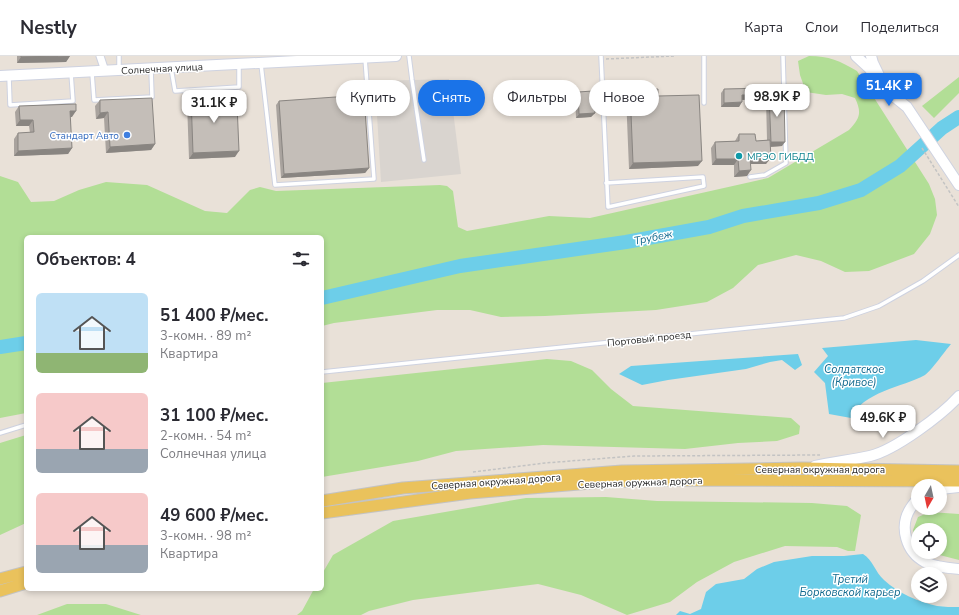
<!DOCTYPE html>
<html lang="ru">
<meta charset="utf-8">
<style>
:root{--surface:#fff;--page:#f7f7f7;--text:#2b2b33;--muted:#7c7c81;--line:#e1e1e2;--accent:#1a73e8}
body{margin:0;font-family:"Nunito Sans",sans-serif;background:var(--page);color:var(--text);height:100vh;display:flex;flex-direction:column;font-size:15px;white-space:nowrap}
*{box-sizing:border-box;margin:0}
p{font-size:13px;color:var(--muted)}
.icon{flex:none;width:22px;height:22px;fill:none;stroke:currentColor;stroke-width:2;stroke-linecap:round;stroke-linejoin:round}
.map{position:relative;flex:1;overflow:hidden}
.drawer{position:absolute;left:24px;top:179px;width:300px;height:356px;display:flex;flex-direction:column;background:var(--surface);border-radius:6px;box-shadow:0 2px 6px #0003}
.drawer>*{flex:none}
.hud{position:absolute;left:336px;top:24px;width:380px;height:36px;display:flex;gap:8px}
.needle{width:26px;rotate:189deg}
.fabs{position:absolute;left:911px;top:423px;display:grid;gap:8px}
.fabs a{display:grid;place-items:center;width:36px;height:36px;border-radius:50%;background:var(--surface);box-shadow:0 2px 6px #0003;font-size:20px}
.price{position:absolute;translate:-50% -34px;padding:0 9px;border-radius:8px;background:#fff;color:#222;font-size:13px;line-height:26px;filter:drop-shadow(0 1px 2px #0008)}
.price::after{content:'';position:absolute;left:50%;top:24px;width:12px;height:9px;margin-left:-6px;background:inherit;clip-path:polygon(0 0,100% 0,50% 100%)}
.price.on{background:var(--accent);color:#fff}
ul{padding:0;list-style:none}
li{display:flex;align-items:center;gap:12px;height:100px;padding:0 12px}
li span{display:grid;place-items:center;flex:none;width:112px;height:80px;border-radius:6px;color:#555}
li>.icon{margin-inline-start:auto}
span .icon{width:48px;height:48px;fill:#fffc;stroke-width:1}
li b{font-size:17px}
h2{display:flex;justify-content:space-between;align-items:center;height:48px;padding:0 12px;font-size:17px}
.chip{padding:0 14px;border-radius:18px;background:var(--surface);box-shadow:0 2px 6px #0003;font-size:14px;line-height:36px}
.chip.on{background:var(--accent);color:#fff}
header{display:flex;align-items:center;gap:24px;box-sizing:border-box;height:56px;padding:0 20px;background:var(--surface);border-bottom:1px solid var(--line)}
header strong{font-size:19px}
nav{display:flex;gap:22px;margin-inline-start:auto;font-size:14px}
.map>svg:first-child{display:block}
.green{fill:#b2de96}
.plaza{fill:#d9d4cf}
.water{fill:#6dcee9}
.lines{fill:none;stroke-linecap:round;stroke-linejoin:round}
.river{stroke:#6dcee9;stroke-width:14}
.service-casing{stroke:#ced2e0;stroke-width:5.5}
.minor-casing{stroke:#ced2e0;stroke-width:9}
.secondary-casing{stroke:#ced2e0;stroke-width:12}
.primary-casing{stroke:#c3c3c3;stroke-width:13}
.path{stroke:#c3c3c3;stroke-width:1.5;stroke-dasharray:3 2;stroke-linecap:butt}
.service{stroke:#fff;stroke-width:3.5}
.minor{stroke:#fff;stroke-width:7}
.secondary{stroke:#fff;stroke-width:10}
.primary{stroke:#eac25c;stroke-width:11}
.wall{fill:#a9a39e}
.shaded-wall{fill:#898581}
.building{fill:#c4beb8;stroke:#898581}
.shop-dot{fill:#3f7fe0;stroke:#fff;stroke-width:1.5}
.culture-dot{fill:#0f9aa8;stroke:#fff;stroke-width:1.5}
.labels{text-anchor:middle;stroke-width:3;stroke-linejoin:round;paint-order:stroke}
.street-label{font-size:10px;fill:#272727;stroke:#fff}
.shop-label{font-size:10px;fill:#366cbe;stroke:#fff;text-anchor:end}
.culture-label{font-size:10px;fill:#0d838f;stroke:#fff;text-anchor:start}
.water-label{font-size:11px;font-style:italic;fill:#126a8f;stroke:#fff}
</style>
<header>
<strong>Nestly</strong>
<nav><a>Карта</a><a>Слои</a><a>Поделиться</a></nav>
</header>
<div class="map">
<svg width="959" height="559" viewBox="0 0 959 559">
<rect width="100%" height="100%" fill="#e9e1d8"/>
<path class="green" d="M 809,0 C 829,0 840,5 857,15 L 929,128 L 935,143 L 937,159 L 930,178 L 914,198 L 869,215 L 845,216 L 821,205 L 796,199 L 758,209 L 733,232 L 707,246 L 656,254 L 545,260 L 501,261 L 470,254 L 437,254 L 334,267 L 322,270 L 322,181 L 26,181 L 26,357 L 0,362 L 0,120 L 18,126 L 31,146 L 54,145 L 79,134 L 106,126 L 147,129 L 205,155 L 227,157 L 250,134 L 260,131 L 276,135 L 440,129 L 447,130 L 453,135 L 458,171 L 467,175 L 549,160 L 590,162 L 768,122 L 849,74 C 860,62 862,57 855,42 L 842,38 L 826,39 L 806,36 L 800,19 L 798,5 Z
M 959,21 L 959,37 L 934,62 L 922,50 Z
M 547,303 L 571,305 L 592,314 L 611,333 L 633,350 L 791,362 L 800,370 L 799,378 L 777,385 L 738,387 L 685,393 L 543,389 L 456,395 L 418,405 L 322,421 L 322,327 Z
M 26,379 L 26,467 L 0,479 L 0,387 Z
M 606,441 L 657,445 L 812,447 L 847,450 L 861,459 L 855,495 L 848,495 L 837,491 L 785,490 L 734,506 L 697,526 L 670,546 L 627,559 L 581,539 L 538,528 L 413,544 L 369,555 L 361,559 L 297,559 L 302,555 L 314,533 L 322,533 L 322,518 L 333,499 L 393,465 L 526,442 Z
M 930,456 L 959,458 L 959,504 L 928,496 L 940,496 L 940,474 L 918,474 L 918,490 L 915,487 L 913,474 L 918,461 Z
M 67,548 L 106,548 L 141,559 L 37,559 Z"/>
<path class="plaza" d="M 449,23 L 461,118 L 381,126 L 375,25 Z"/>
<path class="water" d="M 916,284 L 951,288 C 945,295 931,315 925,319 C 903,331 862,336 851,362 L 829,358 L 825,327 L 814,316 L 828,300 L 822,292 Z
M 798,298 L 802,309 L 795,314 L 782,304 L 770,306 L 746,313 L 668,324 L 642,329 L 619,318 L 631,310 Z
M 863,498 C 873,504 875,516 884,524 C 898,537 919,546 937,550 C 944,551 952,551 959,551 L 959,559 L 676,559 L 680,555 L 690,558 L 701,553 L 706,536 L 716,528 L 744,523 L 757,513 L 774,506 L 812,500 L 844,500 Z"/>
<g class="lines">
<path class="river" d="M 322,242 L 460,210 L 626,186 L 709,171 L 743,160 L 819,147 L 861,134 L 900,110 L 942,72 L 959,61
M 0,291 L 26,287"/>
<g class="service-casing">
<path id="service" d="M 409,0 L 412,24 L 424,104
M 601,0 L 608,151 L 704,130 L 703,121 L 606,127
M 704,0 L 704,47
M 261,8 L 275,129 L 374,123 L 365,2
M 171,12 L 175,35 L 239,31 L 239,9
M 119,13 L 119,0
M 92,17 L 94,44 L 152,41 L 151,13
M 9,21 L 10,49 L 73,45 L 71,17
M 750,121 L 765,119 L 786,107 L 783,0
M 322,316 L 844,262 L 879,250 L 923,225 L 959,199
M 0,377 L 26,369"/>
</g>
<g class="minor-casing">
<path id="minor" d="M 100,0 L 105,15"/>
</g>
<g class="secondary-casing">
<path id="secondary" d="M 856,0 L 869,12 L 874,18
M 871,0 L 873,7 L 886,34 L 907,51 L 959,129
M 0,20 L 396,0
M 815,410 C 833,406 852,404 870,400 C 895,394 942,359 959,340
M 940,433 L 959,431
M 918,443 C 914,446 913,449 910,453 C 899,471 906,496 925,506 C 935,511 948,512 959,513"/>
</g>
<g class="primary-casing">
<path id="primary" d="M 322,445 L 403,432 L 622,415 L 803,412 L 959,415
M 322,457 L 470,437 L 603,426 L 669,424 L 959,425
M 0,523 L 26,516
M 0,535 L 26,527"/>
</g>
<path class="path" d="M 606,3 L 674,0
M 922,92 L 959,151
M 473,416 L 545,407 L 634,400 L 820,399"/>
<use href="#service" class="service"/>
<use href="#minor" class="minor"/>
<use href="#secondary" class="secondary"/>
<use href="#primary" class="primary"/>
</g>
<path class="wall" d="M 17,0 L 70,0 L 66,6 L 17,7 Z
M 630,33 L 658,40 L 698,110 L 629,113 L 626,39 Z
M 724,33 L 765,43 L 742,44 L 739,51 L 721,51 L 721,37 Z
M 578,36 L 595,57 L 591,61 L 576,62 L 575,41 Z
M 769,38 L 782,90 L 770,91 L 766,108 L 751,108 L 747,120 L 734,121 L 734,109 L 712,109 L 711,92 L 715,86 L 735,85 L 739,78 L 756,85 L 767,84 L 766,43 Z
M 191,40 L 229,49 L 235,101 L 189,103 L 187,46 Z
M 100,44 L 155,88 L 151,94 L 106,97 L 104,62 L 96,63 L 95,50 Z
M 279,45 L 369,112 L 365,117 L 281,122 L 276,49 Z
M 19,50 L 72,61 L 70,61 L 72,92 L 68,98 L 14,100 L 14,83 L 18,77 L 30,77 L 29,70 L 16,70 L 15,56 Z"/>
<path class="shaded-wall" d="M 70,0 L 66,6 L 17,7 L 21,1 Z
M 742,39 L 768,39 L 765,43 L 738,44 Z
M 742,46 L 739,51 L 721,51 L 724,47 Z
M 70,55 L 76,55 L 72,61 L 66,61 Z
M 108,56 L 104,62 L 96,63 L 100,57 Z
M 595,57 L 591,61 L 576,62 L 579,58 Z
M 20,64 L 33,64 L 29,70 L 16,70 Z
M 771,86 L 785,86 L 782,90 L 768,91 Z
M 155,88 L 151,94 L 106,97 L 110,91 Z
M 72,92 L 68,98 L 14,100 L 18,95 Z
M 239,95 L 235,101 L 189,103 L 193,97 Z
M 750,102 L 771,102 L 766,108 L 746,108 Z
M 716,103 L 738,103 L 734,109 L 712,109 Z
M 702,105 L 698,110 L 629,113 L 633,107 Z
M 369,112 L 365,117 L 281,122 L 284,118 Z
M 751,114 L 747,120 L 734,121 L 739,115 Z"/>
<path class="building" d="M 21,0 L 58,0 L 21,1 Z
M 768,32 L 768,39 L 742,39 L 742,46 L 724,47 L 724,33 Z
M 630,33 L 658,33 L 658,40 L 699,39 L 702,105 L 633,107 Z
M 593,35 L 595,57 L 579,58 L 578,36 Z
M 228,38 L 229,49 L 237,48 L 239,95 L 193,97 L 191,40 Z
M 769,38 L 784,38 L 785,86 L 771,86 Z
M 364,39 L 369,112 L 284,118 L 279,45 Z
M 152,42 L 155,88 L 110,91 L 108,56 L 100,57 L 100,44 Z
M 76,48 L 76,55 L 70,55 L 72,92 L 18,95 L 18,77 L 34,76 L 33,64 L 20,64 L 19,50 Z
M 739,78 L 755,78 L 756,85 L 770,84 L 771,102 L 750,102 L 751,114 L 739,115 L 738,103 L 716,103 L 715,86 L 739,85 Z"/>
<circle class="shop-dot" cx="127" cy="79" r="4"/>
<circle class="culture-dot" cx="739" cy="100" r="4"/>
<g class="labels">
<g class="street-label">
<text transform="translate(162 12) rotate(-3)" y="4">Солнечная улица</text>
<text transform="translate(649 282) rotate(-6)" y="4">Портовый проезд</text>
<text x="820" y="417">Северная окружная дорога</text>
<text transform="translate(496 425) rotate(-4)" y="4">Северная окружная дорога</text>
<text transform="translate(640 426) rotate(-2)" y="4">Северная оружная дорога</text>
</g>
<g class="shop-label">
<text x="119" y="83">Стандарт Авто</text>
</g>
<g class="culture-label">
<text x="747" y="104">МРЭО ГИБДД</text>
</g>
<g class="water-label">
<text transform="translate(653 181) rotate(-11)" y="4">Трубеж</text>
<text x="854" y="317">Солдатское<tspan x="854" dy="13">(Кривое)</tspan></text>
<text x="850" y="527">Третий<tspan x="850" dy="13">Борковской карьер</tspan></text>
</g>
</g>
</svg>
<div class="fabs">
<a><svg class="needle" viewBox="-14 -14 28 28"><path d="M0-13l5 13h-10z" fill="#e53935"/><path d="M0 13l5-13h-10z" fill="#7c7c81"/></svg></a>
<a><svg class="icon" aria-label="locate" viewBox="0 0 24 24"><circle cx="12" cy="12" r="6"/><path d="M12 2v4M12 18v4M2 12h4M18 12h4"/></svg></a>
<a><svg class="icon" aria-label="layers" viewBox="0 0 24 24"><path d="M12 4l9 5-9 5-9-5zM3 14l9 5 9-5"/></svg></a>
</div>
<b class="price on" style="left:889px;top:51px">51.4K ₽</b>
<b class="price" style="left:777px;top:62px">98.9K ₽</b>
<b class="price" style="left:214px;top:68px">31.1K ₽</b>
<b class="price" style="left:883px;top:383px">49.6K ₽</b>
<div class="hud">
<a class="chip">Купить</a>
<a class="chip on">Снять</a>
<a class="chip">Фильтры</a>
<a class="chip">Новое</a>
</div>
<section class="drawer">
<h2>Объектов: 4<svg class="icon" aria-label="filters" viewBox="0 0 24 24"><path d="M4 7h16M4 17h16"/><circle cx="9" cy="7" r="2"/><circle cx="15" cy="17" r="2"/></svg></h2>
<ul>
<li><span style="background:linear-gradient(#bfe0f5 75%,#8fb573 0)"><svg class="icon" aria-label="home" viewBox="0 0 24 24"><path d="M3 11l9-7 9 7M6 9v11h12V9"/></svg></span><div><b>51 400 ₽/мес.</b><p>3-комн. · 89 m²</p><p>Квартира</p></div></li>
<li><span style="background:linear-gradient(#f6c9c9 70%,#9aa5b1 0)"><svg class="icon" aria-label="home" viewBox="0 0 24 24"><path d="M3 11l9-7 9 7M6 9v11h12V9"/></svg></span><div><b>31 100 ₽/мес.</b><p>2-комн. · 54 m²</p><p>Солнечная улица</p></div></li>
<li><span style="background:linear-gradient(#f6c9c9 65%,#9aa5b1 0)"><svg class="icon" aria-label="home" viewBox="0 0 24 24"><path d="M3 11l9-7 9 7M6 9v11h12V9"/></svg></span><div><b>49 600 ₽/мес.</b><p>3-комн. · 98 m²</p><p>Квартира</p></div></li>
</ul>
</section>
</div>
